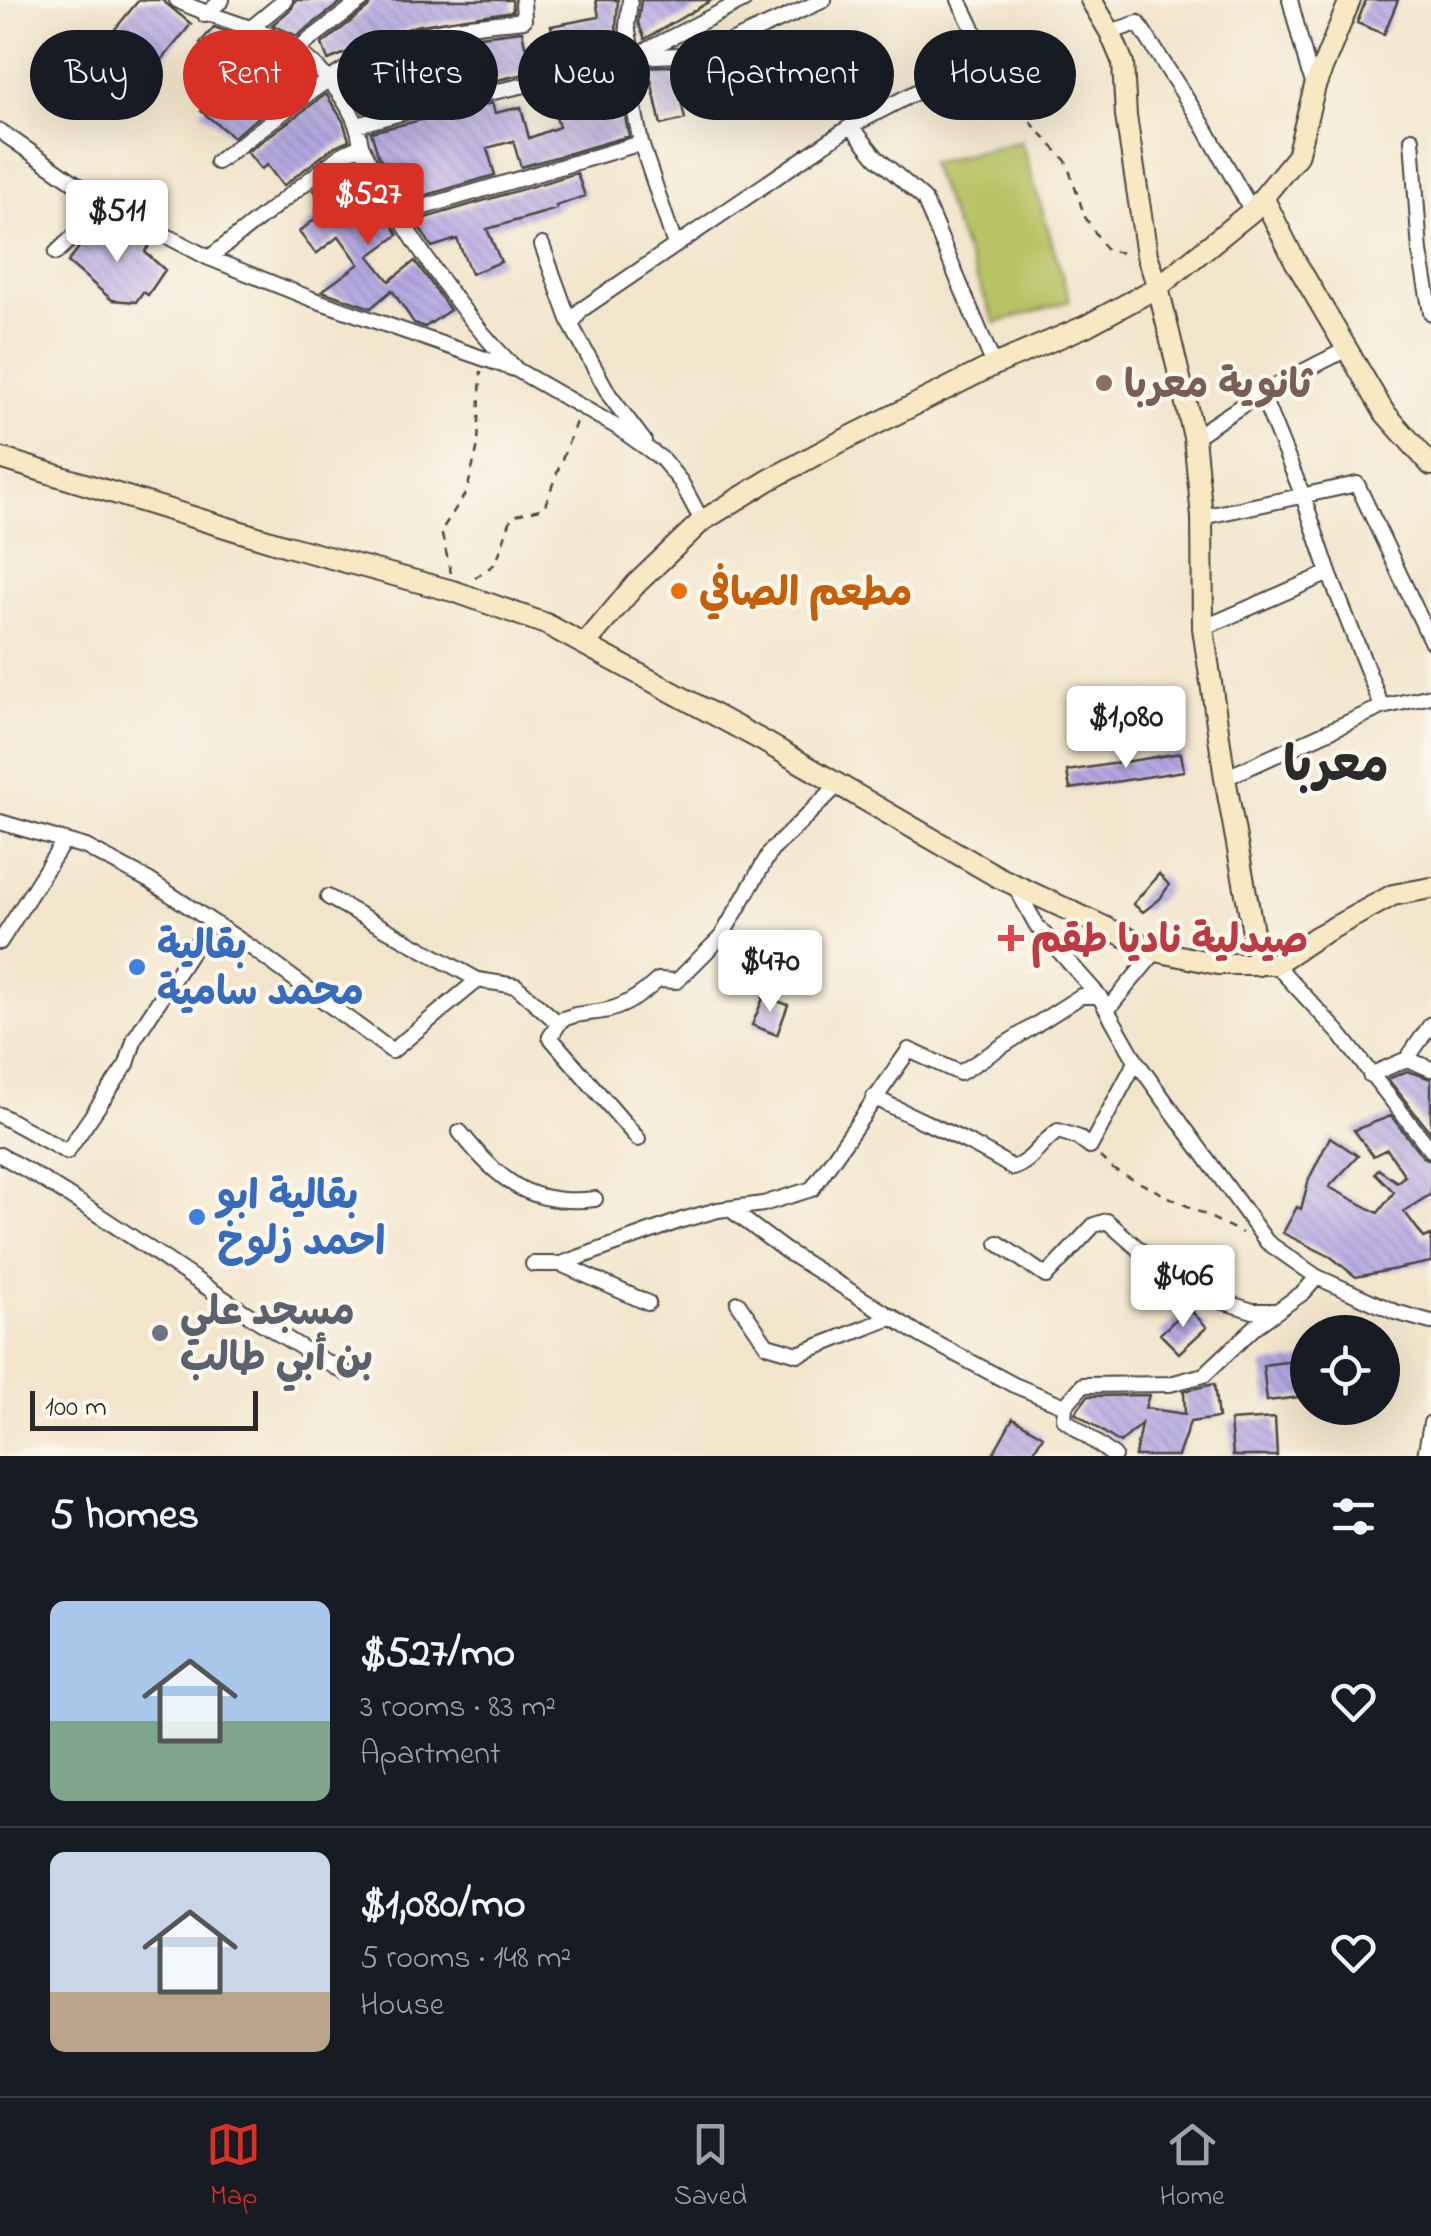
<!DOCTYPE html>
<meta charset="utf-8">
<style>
:root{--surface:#171b24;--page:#242831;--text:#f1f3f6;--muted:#9ea1a6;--line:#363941;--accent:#d93025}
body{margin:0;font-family:"Indie Flower","Playpen Sans Arabic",sans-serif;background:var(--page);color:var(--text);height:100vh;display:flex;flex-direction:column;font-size:38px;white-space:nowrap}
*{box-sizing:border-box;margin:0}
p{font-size:32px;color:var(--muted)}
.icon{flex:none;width:55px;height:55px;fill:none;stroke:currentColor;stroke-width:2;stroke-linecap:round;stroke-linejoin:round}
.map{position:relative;height:1456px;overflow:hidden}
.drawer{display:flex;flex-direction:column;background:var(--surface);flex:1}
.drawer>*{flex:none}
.top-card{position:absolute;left:30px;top:30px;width:1372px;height:90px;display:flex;gap:20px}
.buttons{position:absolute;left:1290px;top:1315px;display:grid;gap:20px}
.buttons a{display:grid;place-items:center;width:110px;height:110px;border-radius:50%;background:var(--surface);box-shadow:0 10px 40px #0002;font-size:50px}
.scale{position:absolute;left:30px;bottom:25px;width:228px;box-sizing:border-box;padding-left:10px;border:5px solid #2b2b2b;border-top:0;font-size:28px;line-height:35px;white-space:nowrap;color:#2b2b2b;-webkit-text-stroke:8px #fbf7ec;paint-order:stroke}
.price{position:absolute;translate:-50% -85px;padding:0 22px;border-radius:10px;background:#fff;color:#222;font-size:32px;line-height:65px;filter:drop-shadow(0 2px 5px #0008)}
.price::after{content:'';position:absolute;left:50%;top:60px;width:30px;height:22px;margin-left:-15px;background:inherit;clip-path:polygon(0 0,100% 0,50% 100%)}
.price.on{background:var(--accent);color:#fff}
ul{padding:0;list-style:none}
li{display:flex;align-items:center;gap:30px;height:250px;padding:0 50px}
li+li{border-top:2px solid var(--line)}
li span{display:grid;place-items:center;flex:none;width:280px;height:200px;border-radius:15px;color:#555}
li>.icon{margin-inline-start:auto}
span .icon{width:120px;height:120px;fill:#fffc;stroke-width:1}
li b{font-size:42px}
h2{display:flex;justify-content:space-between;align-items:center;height:120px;padding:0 50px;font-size:42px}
.pill{padding:0 35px;border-radius:45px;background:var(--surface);box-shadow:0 10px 40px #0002;font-size:35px;line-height:90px}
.pill.on{background:var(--accent);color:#fff}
.menu{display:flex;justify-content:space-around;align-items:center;height:140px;border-top:2px solid var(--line);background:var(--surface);font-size:28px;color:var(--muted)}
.menu a{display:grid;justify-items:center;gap:5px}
.menu .on{color:var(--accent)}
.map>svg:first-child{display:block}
.grass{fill:#b7c365;stroke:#717748;stroke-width:2.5}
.building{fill:url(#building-back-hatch)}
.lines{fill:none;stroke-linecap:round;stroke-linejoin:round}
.street-casing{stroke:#494743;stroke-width:18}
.secondary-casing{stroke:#494743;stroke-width:24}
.path{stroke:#494743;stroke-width:2.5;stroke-dasharray:8 8;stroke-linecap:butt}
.street{stroke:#fff;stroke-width:14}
.secondary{stroke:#f8e8c3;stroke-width:20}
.education-dot{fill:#8d6e63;stroke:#fbf7ec;stroke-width:4}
.food-dot{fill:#e8710a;stroke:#fbf7ec;stroke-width:4}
.health-dot{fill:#e0444e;stroke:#fbf7ec;stroke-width:4}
.shop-dot{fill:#3f7fe0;stroke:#fbf7ec;stroke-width:4}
.worship-dot{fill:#6b7280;stroke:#fbf7ec;stroke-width:4}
.labels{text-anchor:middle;stroke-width:8;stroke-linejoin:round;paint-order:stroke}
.education-label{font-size:40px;font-weight:bold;fill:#785e54;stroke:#fbf7ec;text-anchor:start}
.food-label{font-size:40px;font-weight:bold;fill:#c56008;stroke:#fbf7ec;text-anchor:start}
.health-label{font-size:40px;font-weight:bold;fill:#be3a42;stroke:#fbf7ec;text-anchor:start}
.shop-label{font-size:40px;font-weight:bold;fill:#366cbe;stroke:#fbf7ec;text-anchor:start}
.worship-label{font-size:40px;font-weight:bold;fill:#5b616d;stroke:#fbf7ec;text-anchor:start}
.district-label{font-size:50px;font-weight:bold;fill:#2b2b2b;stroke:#fbf7ec}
</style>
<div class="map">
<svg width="1431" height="1456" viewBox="0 0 1431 1456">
<defs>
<pattern id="building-back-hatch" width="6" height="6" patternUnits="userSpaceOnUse" patternTransform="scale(2.5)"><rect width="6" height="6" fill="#b4a8e3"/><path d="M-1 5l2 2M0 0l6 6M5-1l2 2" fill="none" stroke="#9389b8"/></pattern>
</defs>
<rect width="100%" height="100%" fill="#fbf7ec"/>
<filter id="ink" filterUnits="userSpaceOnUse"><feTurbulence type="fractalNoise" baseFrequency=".01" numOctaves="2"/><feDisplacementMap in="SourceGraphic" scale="20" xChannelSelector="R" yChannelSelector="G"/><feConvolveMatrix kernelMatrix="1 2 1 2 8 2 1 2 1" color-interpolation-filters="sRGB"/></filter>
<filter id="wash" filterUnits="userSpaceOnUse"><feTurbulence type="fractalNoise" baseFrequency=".0048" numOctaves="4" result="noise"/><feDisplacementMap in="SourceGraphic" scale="40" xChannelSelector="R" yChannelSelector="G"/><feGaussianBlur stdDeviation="2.25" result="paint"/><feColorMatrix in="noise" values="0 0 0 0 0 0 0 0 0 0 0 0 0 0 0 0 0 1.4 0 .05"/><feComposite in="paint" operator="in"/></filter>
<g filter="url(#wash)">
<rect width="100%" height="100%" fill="#f3e5cc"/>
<path class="grass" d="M 1021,141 L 1070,301 L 995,323 L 929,163 Z"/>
<g id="blocks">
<path class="building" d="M 139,0 L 162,0 L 191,24 L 158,65 L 115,29 Z
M 295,0 L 344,0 L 297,36 L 272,25 L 292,8 Z
M 372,0 L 512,0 L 513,11 L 415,26 L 328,60 L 322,44 L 368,8 Z
M 596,0 L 618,0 L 616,27 L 621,52 L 614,55 L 455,89 L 454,84 L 443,85 L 440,67 L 408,80 L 416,98 L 363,112 L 344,83 L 395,55 L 446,40 L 522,31 L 525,46 L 554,41 L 551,26 L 599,17 Z
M 712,0 L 645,39 L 638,23 L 641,0 Z
M 1366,0 L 1398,0 L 1384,34 L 1357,23 Z
M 214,27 L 249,39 L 264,51 L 268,47 L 285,59 L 255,91 L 273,106 L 233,137 L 201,111 L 235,71 L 200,43 Z
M 673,66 L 685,119 L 661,125 L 651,80 L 640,82 L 637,67 Z
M 617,77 L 629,136 L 521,167 L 513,141 L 487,148 L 495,175 L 403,202 L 378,155 L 371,132 L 492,103 L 495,113 L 521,107 L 529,138 L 559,127 L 548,91 Z
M 326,94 L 343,121 L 349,140 L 335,146 L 283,186 L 267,165 L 261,169 L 247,152 Z
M 356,160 L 398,235 L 369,256 L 389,281 L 415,261 L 450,310 L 425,327 L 414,323 L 392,290 L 371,308 L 322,291 L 359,264 L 339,236 L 316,254 L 299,232 L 327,209 L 314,190 Z
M 577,173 L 585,196 L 556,206 L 557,209 L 487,229 L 501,262 L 471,274 L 457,239 L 432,247 L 415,221 Z
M 108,223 L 129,240 L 136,235 L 149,246 L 145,252 L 165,270 L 148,295 L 143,292 L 136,302 L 112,300 L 68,262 L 83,242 L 91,234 L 96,238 Z
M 1181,753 L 1184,771 L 1070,789 L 1067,771 Z
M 1159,874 L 1169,885 L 1160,899 L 1143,912 L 1133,904 Z
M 764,996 L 788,1005 L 777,1035 L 752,1025 Z
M 1407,1071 L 1431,1079 L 1431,1133 L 1388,1079 Z
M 1391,1116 L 1423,1157 L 1431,1160 L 1431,1194 L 1404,1211 L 1424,1238 L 1431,1235 L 1431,1262 L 1356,1277 L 1331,1257 L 1283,1233 L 1297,1207 L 1301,1209 L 1309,1179 L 1330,1137 L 1358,1156 L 1329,1187 L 1378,1213 L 1394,1192 L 1375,1173 L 1378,1169 L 1397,1182 L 1405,1176 L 1387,1149 L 1373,1156 L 1354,1130 Z
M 1188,1308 L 1207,1327 L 1179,1353 L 1160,1334 Z
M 1308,1359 L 1308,1396 L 1267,1401 L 1263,1365 Z
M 1214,1384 L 1218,1418 L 1190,1422 L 1178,1456 L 1135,1456 L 1141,1424 L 1120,1443 L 1075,1413 L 1088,1396 L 1149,1395 L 1145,1408 L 1185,1414 L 1184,1391 Z
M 1013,1418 L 1043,1436 L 1031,1456 L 1000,1456 L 994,1452 Z
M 1275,1418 L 1277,1456 L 1233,1456 L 1230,1421 Z"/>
</g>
</g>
<g filter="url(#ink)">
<use href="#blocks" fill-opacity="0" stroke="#494743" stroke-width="2.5"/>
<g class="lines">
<g class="street-casing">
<path id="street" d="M 177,0 C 215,20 260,26 296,50 C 320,67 348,99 357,127 C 360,134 359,142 363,149 C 397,221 458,312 515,368
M 630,0 L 627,26 L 633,57 L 704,54 L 824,0
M 1290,0 L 1308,69 L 1315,86
M 205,15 L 222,0
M 251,28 L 285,0
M 1110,32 L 1138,23 L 1202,123 L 1252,211
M 296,50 L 362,0
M 637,55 L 744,0
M 357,125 L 427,106 L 625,64 L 641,143 L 675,245
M 851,126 L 876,157 L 924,199 L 994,365
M 0,131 L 107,205 L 209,258 L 312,299 L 517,370 L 617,427 L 662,459 L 681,482 L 702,521
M 1412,139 L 1420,252 L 1431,313
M 217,162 C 276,119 347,56 418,36 C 452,26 489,24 524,20 L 523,0
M 400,214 L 641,143
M 542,245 L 571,325
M 56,253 L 107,205
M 209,258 L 341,155 L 361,146
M 1194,437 L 1261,393 L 1347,349
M 644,441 L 610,396 L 571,325 L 581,310 L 851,126 L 976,61 L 977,37 L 959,0
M 1202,517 L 1357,484 L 1431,641
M 1329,573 L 1382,707
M 1203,628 L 1329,573 L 1303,496 L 1261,393
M 1225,778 L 1382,707 L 1431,696
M 0,822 L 86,847 L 150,881 L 255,950 L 392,1051 L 478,980 L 516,986 L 557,1022 C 573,1013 586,1014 603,1011 C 623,1008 644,993 658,980 L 677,981 L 721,937 L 771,851 L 838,785
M 1015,886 L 1037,926 L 1099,996 L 1136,1061 L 1267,1242 L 1317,1277 L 1395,1312 L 1431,1322
M 328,897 L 478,980
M 0,942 L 64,841
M 1275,964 L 1339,1033 L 1431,1150
M 1107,1010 L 1156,951
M 562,1019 L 550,1037 L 638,1139
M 1407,1059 L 1431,1024
M 1370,1075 L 1407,1059 L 1431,1069
M 874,1097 C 921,1122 968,1139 1013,1168 C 1033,1161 1040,1143 1058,1131 L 1077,1137 L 1090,1147 L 1136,1061
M 0,1115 L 67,1152 L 127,1064 L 135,1038 L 211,921
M 460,1132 C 499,1180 529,1207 595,1199
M 0,1155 C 119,1221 226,1308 346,1373
M 731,1210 L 786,1251 L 922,1336 L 1014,1385 L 1065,1406 L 1083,1385 L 1170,1384 L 1204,1375 L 1256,1326 L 1304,1292 L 1317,1277
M 998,1243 L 1046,1276 L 1094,1225 L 1107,1221 L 1185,1290 L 1253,1311 L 1275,1311
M 533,1264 L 561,1264 L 682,1220 L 718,1210 L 763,1204 L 812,1189 L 909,1050 L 960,1073 L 1081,996 L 1099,996
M 561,1264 L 648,1303
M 738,1303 L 767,1345 L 798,1354 L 893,1317
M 1065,1406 L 1064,1419 L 1114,1456
M 1425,1456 L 1431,1423"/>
</g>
<g class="secondary-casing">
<path id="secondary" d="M 1091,0 L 1110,32 L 1123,63 L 1126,116 L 1147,255 L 1158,287 L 1194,437 L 1202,517 L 1203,628 L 1225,778 L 1259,965
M 1264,199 L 1295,261 L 1384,412 L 1431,465
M 0,458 L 287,546 L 456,592 L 546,624 L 765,742 L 998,877 L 1156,951 L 1218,964 L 1275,964 L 1316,937 L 1393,895 L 1431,888
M 585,644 L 636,584 L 702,521 L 769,480 L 832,446 L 994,365 L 1086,326 L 1158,287 L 1252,211 L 1297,156 L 1315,86 L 1350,0"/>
</g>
<path class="path" d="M 987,74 L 1066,161 L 1085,217 L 1107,251 L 1126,253
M 451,573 L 441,531 L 467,491 L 478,445 L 481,371
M 475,578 L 496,563 L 512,516 L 544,508 L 577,419
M 1100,1157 L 1114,1170 L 1242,1233"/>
<use href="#street" class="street"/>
<use href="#secondary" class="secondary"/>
</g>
</g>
<circle class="education-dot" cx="1104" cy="383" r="10"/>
<circle class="food-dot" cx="679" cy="591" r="10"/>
<path class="health-dot" d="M1006 923h10v10h10v10h-10v10h-10v-10h-10v-10h10z"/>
<g class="shop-dot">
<circle cx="137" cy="967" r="10"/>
<circle cx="197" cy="1217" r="10"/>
</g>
<circle class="worship-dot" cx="160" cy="1333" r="10"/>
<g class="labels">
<g class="education-label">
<text x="1124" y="397">ثانوية معربا</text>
</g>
<g class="food-label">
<text x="699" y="605">مطعم الصافي</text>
</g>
<g class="health-label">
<text x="1031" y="952">صيدلية ناديا طقم</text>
</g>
<g class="shop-label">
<text x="157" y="958">بقالية<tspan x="157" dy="46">محمد سامية</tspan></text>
<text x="217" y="1208">بقالية ابو<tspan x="217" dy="46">احمد زلوخ</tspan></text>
</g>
<g class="worship-label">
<text x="180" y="1324">مسجد علي<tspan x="180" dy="46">بن أبي طالب</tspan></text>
</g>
<g class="district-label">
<text x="1336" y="780">معربا</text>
</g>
</g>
</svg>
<div class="buttons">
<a><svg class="icon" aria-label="locate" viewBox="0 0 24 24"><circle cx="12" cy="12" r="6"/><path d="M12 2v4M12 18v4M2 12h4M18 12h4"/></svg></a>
</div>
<div class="scale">100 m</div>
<b class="price on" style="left:368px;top:248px">$527</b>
<b class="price" style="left:117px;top:265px">$511</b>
<b class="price" style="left:1126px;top:771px">$1,080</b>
<b class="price" style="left:770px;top:1015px">$470</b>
<b class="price" style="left:1183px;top:1330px">$406</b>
<div class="top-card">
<a class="pill">Buy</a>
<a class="pill on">Rent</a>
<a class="pill">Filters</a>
<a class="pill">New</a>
<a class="pill">Apartment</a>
<a class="pill">House</a>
</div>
</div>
<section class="drawer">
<h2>5 homes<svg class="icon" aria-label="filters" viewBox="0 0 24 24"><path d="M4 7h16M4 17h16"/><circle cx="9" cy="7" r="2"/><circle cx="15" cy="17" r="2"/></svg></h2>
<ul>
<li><span style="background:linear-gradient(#a9c7e8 60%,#7fa58c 0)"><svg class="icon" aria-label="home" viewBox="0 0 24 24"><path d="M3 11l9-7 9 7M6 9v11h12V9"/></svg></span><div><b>$527/mo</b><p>3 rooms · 83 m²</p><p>Apartment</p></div><svg class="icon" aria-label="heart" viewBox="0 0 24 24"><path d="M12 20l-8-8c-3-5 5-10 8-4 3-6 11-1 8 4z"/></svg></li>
<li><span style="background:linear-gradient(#c9d6e8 70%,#b9a48a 0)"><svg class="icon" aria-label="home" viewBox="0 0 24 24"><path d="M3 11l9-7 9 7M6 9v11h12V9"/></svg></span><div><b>$1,080/mo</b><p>5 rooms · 148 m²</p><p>House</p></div><svg class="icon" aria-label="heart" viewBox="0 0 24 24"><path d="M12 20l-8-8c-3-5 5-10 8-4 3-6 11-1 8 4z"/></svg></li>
</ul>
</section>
<nav class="menu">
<a class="on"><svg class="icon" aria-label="map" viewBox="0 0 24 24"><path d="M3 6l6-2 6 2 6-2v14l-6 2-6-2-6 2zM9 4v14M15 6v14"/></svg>Map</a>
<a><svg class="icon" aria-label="saved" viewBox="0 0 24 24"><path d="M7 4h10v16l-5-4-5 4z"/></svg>Saved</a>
<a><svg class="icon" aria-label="home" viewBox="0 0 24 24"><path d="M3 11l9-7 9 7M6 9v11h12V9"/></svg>Home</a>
</nav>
